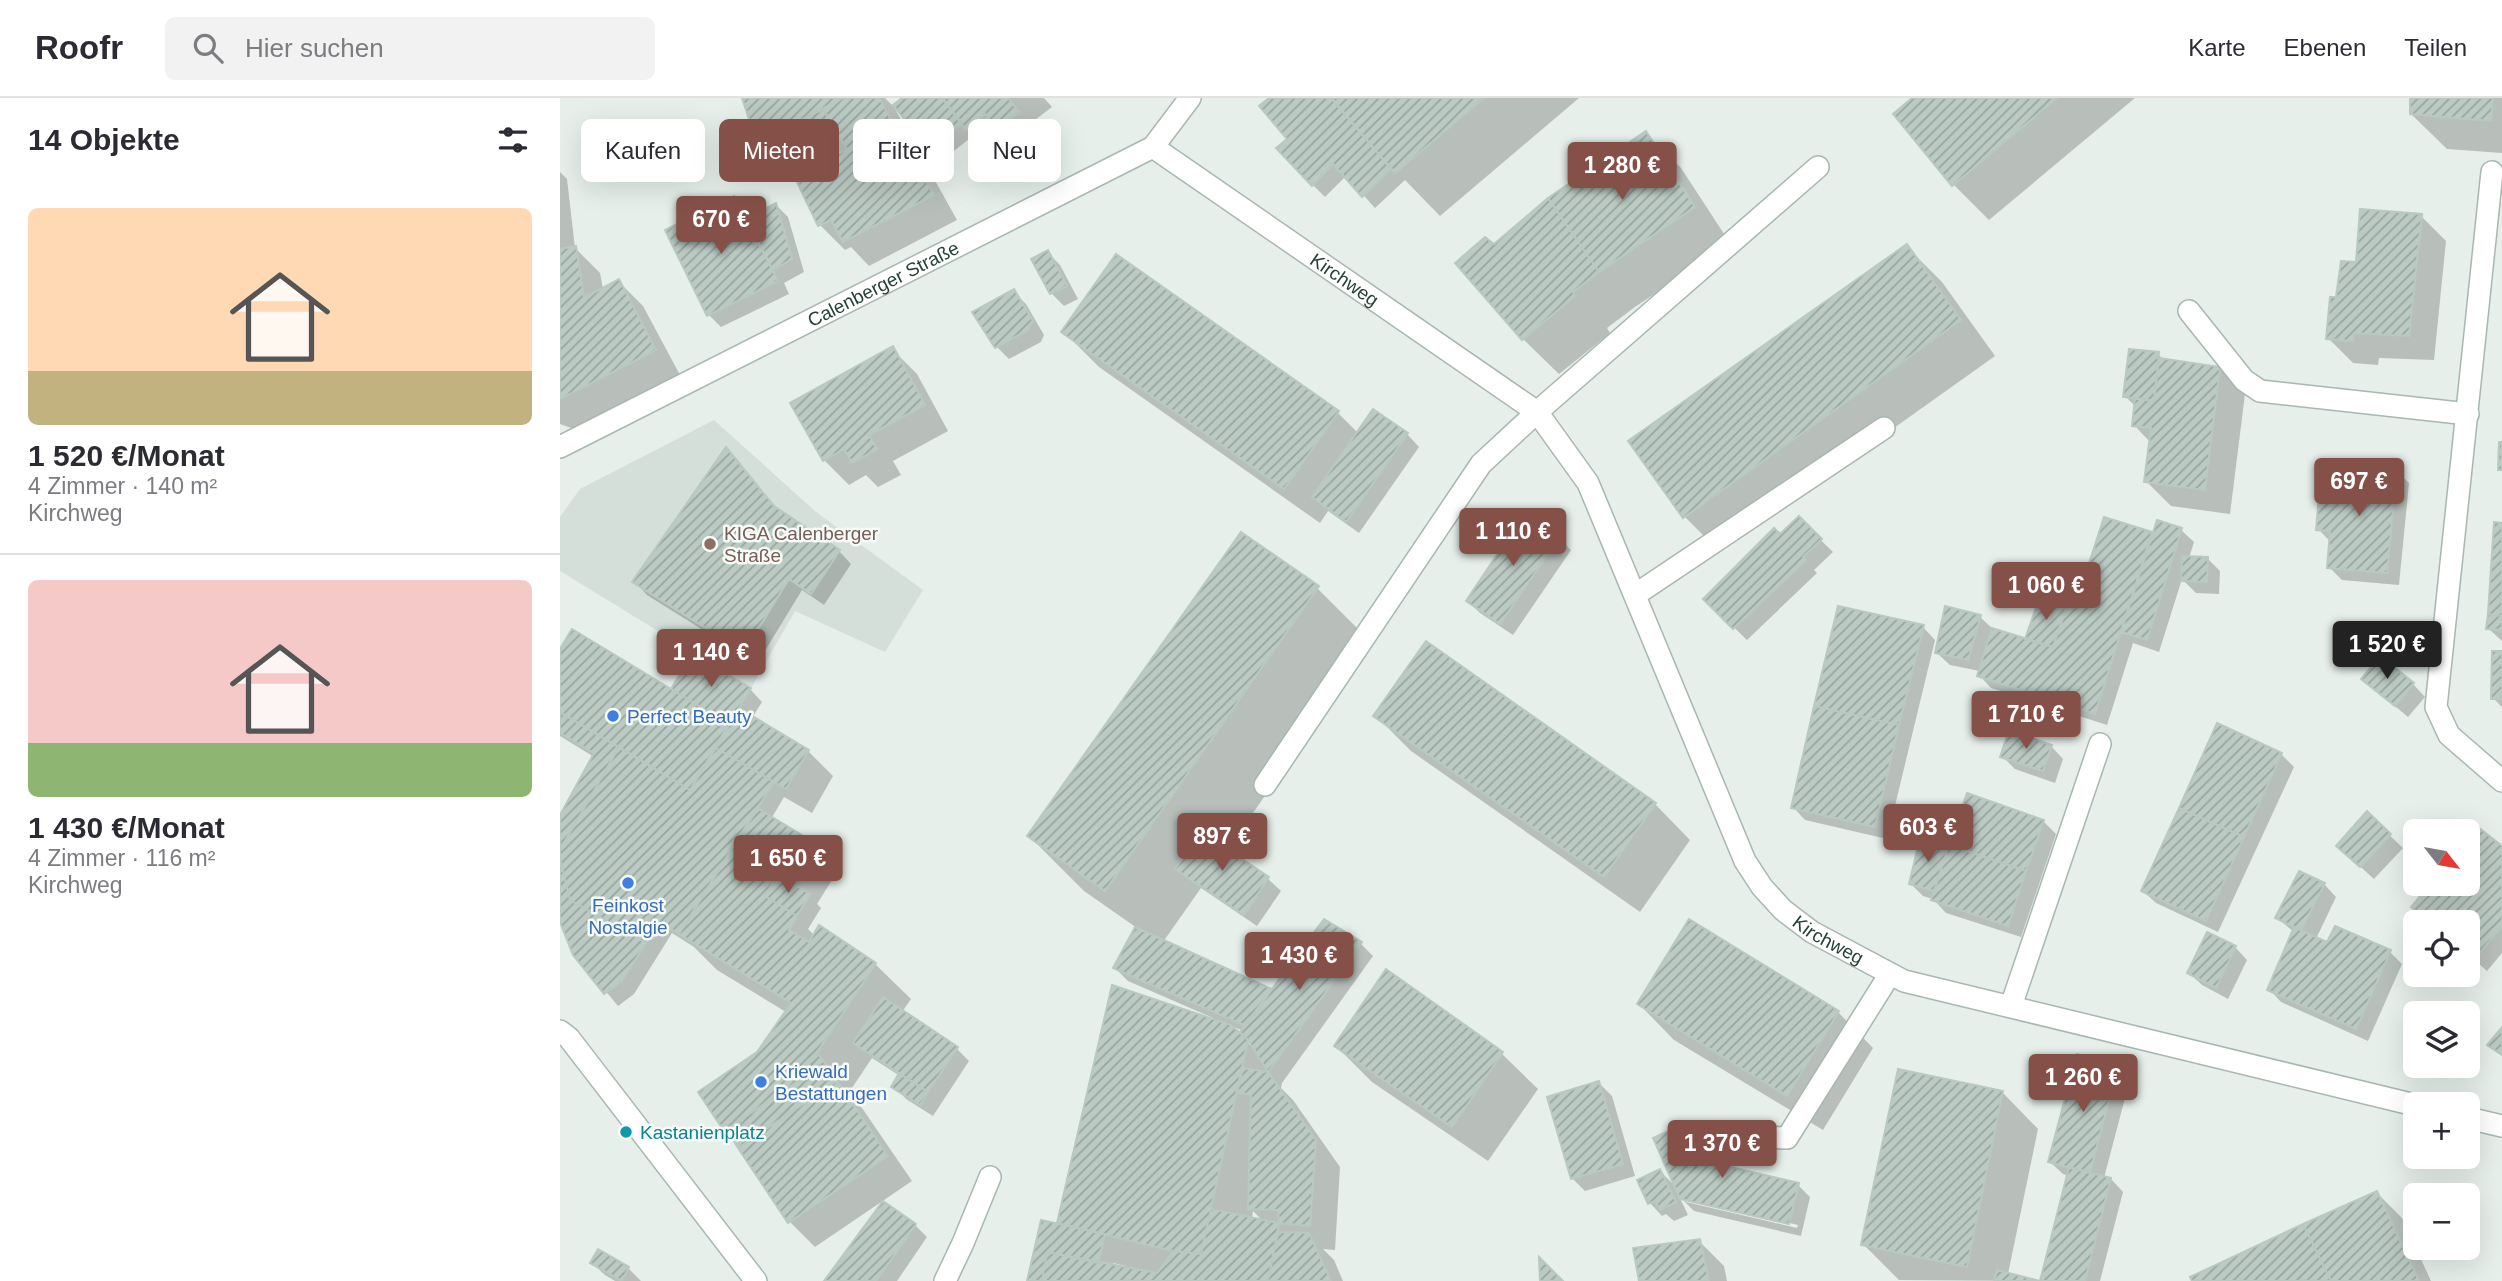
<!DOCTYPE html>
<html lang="de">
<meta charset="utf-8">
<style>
:root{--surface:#fff;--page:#f2f2f3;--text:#2b2b33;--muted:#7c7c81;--line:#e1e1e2;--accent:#855047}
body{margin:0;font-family:Helvetica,sans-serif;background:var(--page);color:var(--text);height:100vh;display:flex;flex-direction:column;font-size:26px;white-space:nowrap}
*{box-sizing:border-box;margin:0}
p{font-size:23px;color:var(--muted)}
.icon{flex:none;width:38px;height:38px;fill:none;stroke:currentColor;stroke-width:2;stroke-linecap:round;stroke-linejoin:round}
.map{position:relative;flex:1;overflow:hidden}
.panel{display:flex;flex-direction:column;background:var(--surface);width:560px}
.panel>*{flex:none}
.hud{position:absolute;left:21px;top:21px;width:665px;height:63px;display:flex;gap:14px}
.needle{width:46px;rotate:121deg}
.tools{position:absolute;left:1843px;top:721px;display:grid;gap:14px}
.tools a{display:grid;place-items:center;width:77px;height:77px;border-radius:10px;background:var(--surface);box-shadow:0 7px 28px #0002;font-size:35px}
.price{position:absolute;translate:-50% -60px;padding:0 16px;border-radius:7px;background:var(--accent);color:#fff;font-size:23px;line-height:46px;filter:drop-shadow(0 2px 4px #0008)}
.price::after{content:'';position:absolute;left:50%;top:42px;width:21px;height:16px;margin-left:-10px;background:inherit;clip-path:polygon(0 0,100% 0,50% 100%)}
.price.current{background:#222;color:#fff}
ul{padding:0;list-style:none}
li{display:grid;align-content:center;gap:14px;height:371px;padding:0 28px}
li+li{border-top:2px solid var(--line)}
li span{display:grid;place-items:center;height:217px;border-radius:10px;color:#555}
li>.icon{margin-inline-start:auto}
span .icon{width:126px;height:126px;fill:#fffc;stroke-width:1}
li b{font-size:30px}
h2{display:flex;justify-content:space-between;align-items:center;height:84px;padding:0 28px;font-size:30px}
.chip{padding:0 24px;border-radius:10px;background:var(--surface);box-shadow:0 7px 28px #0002;font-size:24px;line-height:63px}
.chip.current{background:var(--accent);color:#fff}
header{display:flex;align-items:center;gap:42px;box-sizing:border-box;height:98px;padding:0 35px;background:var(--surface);border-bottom:2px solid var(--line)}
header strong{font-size:33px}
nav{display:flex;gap:38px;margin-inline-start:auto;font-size:24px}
.search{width:490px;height:63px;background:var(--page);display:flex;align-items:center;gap:18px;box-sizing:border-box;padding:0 24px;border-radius:10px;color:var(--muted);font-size:26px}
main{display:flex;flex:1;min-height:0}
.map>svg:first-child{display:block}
.built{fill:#d4dfd9}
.shadow{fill:#0003;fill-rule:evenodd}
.building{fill:url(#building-hatch);stroke:#b8c9c1;stroke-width:2}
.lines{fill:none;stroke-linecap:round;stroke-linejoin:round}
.minor-casing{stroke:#a8b7b1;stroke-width:24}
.minor{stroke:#fff;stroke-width:21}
.education-dot{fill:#8d6e63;stroke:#f7fbf8;stroke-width:2.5}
.shop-dot{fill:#3f7fe0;stroke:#f7fbf8;stroke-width:2.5}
.culture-dot{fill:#0f9aa8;stroke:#f7fbf8;stroke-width:2.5}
.labels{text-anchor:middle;stroke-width:5;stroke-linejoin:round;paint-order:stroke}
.street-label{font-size:19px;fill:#244138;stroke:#f7fbf8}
.education-label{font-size:19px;fill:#785e54;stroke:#f7fbf8;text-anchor:start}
.shop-label{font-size:19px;fill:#366cbe;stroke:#f7fbf8;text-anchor:start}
.culture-label{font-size:19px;fill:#0d838f;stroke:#f7fbf8;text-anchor:start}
</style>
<header>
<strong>Roofr</strong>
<div class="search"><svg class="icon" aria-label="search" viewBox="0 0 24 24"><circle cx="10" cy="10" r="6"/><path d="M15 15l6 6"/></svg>Hier suchen</div>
<nav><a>Karte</a><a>Ebenen</a><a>Teilen</a></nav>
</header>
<main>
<section class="panel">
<h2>14 Objekte<svg class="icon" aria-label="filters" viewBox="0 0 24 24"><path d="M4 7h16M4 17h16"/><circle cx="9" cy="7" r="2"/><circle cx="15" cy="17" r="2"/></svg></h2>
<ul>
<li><span style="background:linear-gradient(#ffd9b3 75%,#c2b280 0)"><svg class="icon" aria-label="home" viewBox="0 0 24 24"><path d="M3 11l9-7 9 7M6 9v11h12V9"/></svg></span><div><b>1 520 €/Monat</b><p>4 Zimmer · 140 m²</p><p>Kirchweg</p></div></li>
<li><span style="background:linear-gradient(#f6c9c9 75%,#8fb573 0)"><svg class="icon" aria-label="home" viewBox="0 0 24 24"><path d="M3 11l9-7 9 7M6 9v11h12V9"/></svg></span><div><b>1 430 €/Monat</b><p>4 Zimmer · 116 m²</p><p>Kirchweg</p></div></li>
</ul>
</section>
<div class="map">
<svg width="1942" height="1183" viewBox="0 0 1942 1183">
<defs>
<pattern id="building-hatch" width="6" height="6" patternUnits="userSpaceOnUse" patternTransform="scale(1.75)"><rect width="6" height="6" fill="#bbcac3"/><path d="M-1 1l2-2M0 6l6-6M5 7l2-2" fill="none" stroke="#98a69f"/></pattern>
</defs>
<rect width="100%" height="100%" fill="#e6efea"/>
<path class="built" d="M 154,322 L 256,414 L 363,492 L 325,554 L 235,513 L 191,590 L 0,473 L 0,419 L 20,391 Z"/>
<path class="shadow" d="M 183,0 L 325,0 L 334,9 L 397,122 L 309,168 L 291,149 L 285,152 L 260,127 L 262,67 L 247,53 L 241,41 L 211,56 L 198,44 Z
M 344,0 L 484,0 L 492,9 L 471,25 L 482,40 L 463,55 L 449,41 L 432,56 L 414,37 L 394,53 L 385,43 L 374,52 L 361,40 Z
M 711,0 L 1019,0 L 880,118 L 845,82 L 815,110 L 786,78 L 765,99 L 753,87 L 729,42 Z
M 1355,0 L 1575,0 L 1429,122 L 1394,87 L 1335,17 Z
M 1852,0 L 1942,0 L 1942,55 L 1887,51 L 1851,16 Z
M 1085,35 L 1121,70 L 1170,145 L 1075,209 L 1047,230 L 1050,235 L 999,276 L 963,241 L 934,149 Z
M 0,74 L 7,81 L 15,150 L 40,175 L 43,191 L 58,183 L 83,208 L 120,277 L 14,331 L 0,326 Z
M 173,100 L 186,112 L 190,121 L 216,107 L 228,119 L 244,174 L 224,185 L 229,196 L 161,229 L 149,217 Z
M 1861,118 L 1886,143 L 1874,262 L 1819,260 L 1818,267 L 1793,265 L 1768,240 L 1778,201 L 1798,166 Z
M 1346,148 L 1382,184 L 1435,258 L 1160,454 L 1124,418 Z
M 488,155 L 500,167 L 518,201 L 504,208 L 491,195 Z
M 453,193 L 466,206 L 484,237 L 481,244 L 449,261 L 437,249 Z
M 504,234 L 777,314 L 798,335 L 847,336 L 859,349 L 799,435 L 768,413 L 760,425 L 539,269 Z
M 332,251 L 357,276 L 388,333 L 333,363 L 341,377 L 318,389 L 306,377 L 289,387 L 264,362 Z
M 1598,256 L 1605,263 L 1660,271 L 1685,296 L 1670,416 L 1611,408 L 1586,383 L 1591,345 L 1574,327 L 1576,309 L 1565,298 ZM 1576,299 L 1600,302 L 1600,305 Z
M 166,351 L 218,413 L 279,453 L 291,466 L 264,507 L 242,492 L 197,566 L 87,497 L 75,484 Z
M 1836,372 L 1849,385 L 1839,487 L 1782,482 L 1769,469 L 1771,444 L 1758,431 L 1776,399 Z
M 1239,421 L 1273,454 L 1254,472 L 1257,475 L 1187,542 L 1145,501 Z
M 1545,421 L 1594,436 L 1621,432 L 1634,444 L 1629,460 L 1647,460 L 1660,473 L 1659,496 L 1636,495 L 1622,481 L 1599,554 L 1573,545 L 1547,627 L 1431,590 L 1419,577 L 1420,573 L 1390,567 L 1377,555 L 1420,519 L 1433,531 L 1466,543 L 1508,509 L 1525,483 Z
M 1942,426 L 1942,543 L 1928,530 Z
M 999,440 L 1011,452 L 953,537 L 920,515 L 908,503 Z
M 757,490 L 812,545 L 667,752 L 708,781 L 721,793 L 697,828 L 641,790 L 603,844 L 712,893 L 765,823 L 801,846 L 813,858 L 722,985 L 721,990 L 733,1002 L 780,1069 L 775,1152 L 763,1151 L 774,1162 L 783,1183 L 469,1183 L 498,1127 L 553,889 L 652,922 L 653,920 L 568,883 L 555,870 L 577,830 L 524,793 L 469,738 ZM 670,927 L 683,933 L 692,944 L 690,947 ZM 693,1113 L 704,1124 L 692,1121 ZM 553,1165 L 566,1168 L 565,1171 L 552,1168 Z
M 1363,529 L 1375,542 L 1327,741 L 1245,722 L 1233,709 Z
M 0,554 L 112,593 L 190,591 L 202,604 L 192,620 L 248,653 L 273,678 L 252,715 L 224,699 L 211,721 L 241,738 L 277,774 L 257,806 L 261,810 L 248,831 L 254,837 L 315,866 L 351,901 L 342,914 L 397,951 L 409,963 L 373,1018 L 346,1001 L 334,988 L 340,978 L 312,960 L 288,996 L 302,1010 L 352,1083 L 255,1149 L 230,1124 L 175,1041 L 165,1032 L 199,955 L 226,914 L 157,872 L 134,849 L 112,835 L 74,896 L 58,908 L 15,856 L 0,820 L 0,721 L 34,659 L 0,638 Z
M 1942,555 L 1942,609 L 1933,600 Z
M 1803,581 L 1853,586 L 1865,599 L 1848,619 Z
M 816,618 L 1095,706 L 1130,742 L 1080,814 L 851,653 Z
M 1491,648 L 1503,661 L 1495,685 L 1455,671 L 1442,658 Z
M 1721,656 L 1734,669 L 1658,834 L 1596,805 L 1583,793 Z
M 1807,716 L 1843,750 L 1814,781 L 1791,760 Z
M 1483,723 L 1496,736 L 1461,839 L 1386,815 L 1373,801 L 1363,798 L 1351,786 L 1390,750 Z
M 1919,731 L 1942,751 L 1942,855 L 1927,873 L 1908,856 L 1908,824 L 1869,824 L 1853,809 L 1873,786 L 1908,786 L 1908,744 Z
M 1764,786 L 1776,799 L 1756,841 L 1768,847 L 1830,854 L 1842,866 L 1808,943 L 1721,904 L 1709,891 L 1734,834 L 1717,820 Z
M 1675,849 L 1687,862 L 1668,901 L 1642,887 L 1629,875 Z
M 827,873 L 942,956 L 978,991 L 928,1063 L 812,984 L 776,948 Z
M 1079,906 L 1278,914 L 1313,950 L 1263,1032 L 1114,942 Z
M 1557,969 L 1570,981 L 1544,1080 L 1551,1081 L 1563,1094 L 1540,1183 L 1482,1183 L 1509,1078 L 1503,1076 L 1490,1064 Z
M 1339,973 L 1443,995 L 1478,1031 L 1448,1176 L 1474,1183 L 1339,1182 L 1303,1146 Z
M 1039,985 L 1052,998 L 1075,1078 L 1025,1093 L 1012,1080 Z
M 1130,1025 L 1142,1037 L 1156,1068 L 1238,1087 L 1250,1099 L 1241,1138 L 1134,1113 L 1119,1098 L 1128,1117 L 1114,1123 L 1106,1116 L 1102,1118 L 1090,1105 L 1079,1083 L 1100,1073 L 1116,1089 ZM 1126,1101 L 1238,1127 L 1237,1130 L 1126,1104 Z
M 1817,1095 L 1842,1120 L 1871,1183 L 1634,1183 Z
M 355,1127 L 367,1139 L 337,1183 L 266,1183 Z
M 1139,1143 L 1164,1168 L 1167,1183 L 1081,1183 Z
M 32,1165 L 68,1170 L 81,1183 L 55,1183 L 45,1177 Z"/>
<path class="building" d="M 182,0 L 283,0 L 197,45 Z
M 283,0 L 319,0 L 374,97 L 283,144 L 271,122 L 258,128 L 235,80 L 287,51 L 263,11 Z
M 342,0 L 382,0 L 402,25 L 381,41 L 373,31 L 360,41 L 333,7 Z
M 382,0 L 448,0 L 459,14 L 437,31 L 425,16 L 406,32 Z
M 709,0 L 772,0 L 831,71 L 802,99 L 773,66 L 752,88 L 716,50 L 727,41 L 699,8 Z
M 771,0 L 924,0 L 835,75 Z
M 1352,0 L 1497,0 L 1392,88 L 1333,16 Z
M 1850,0 L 1933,0 L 1931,23 L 1850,16 Z
M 263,11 L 279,38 L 246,54 L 231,27 Z
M 1086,33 L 1135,109 L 1039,174 L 988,100 Z
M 174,98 L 218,183 L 147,218 L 105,132 Z
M 988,100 L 1039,174 L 1013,194 L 1015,198 L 962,242 L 895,165 L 925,139 L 934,146 Z
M 216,105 L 232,161 L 213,172 L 186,121 Z
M 1800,111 L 1862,116 L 1849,238 L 1794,235 L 1793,243 L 1766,241 L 1770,199 L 1776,199 L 1781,163 L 1796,164 Z
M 1347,146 L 1401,222 L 1123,420 L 1068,343 Z
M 16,148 L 24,200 L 59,181 L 96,252 L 0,301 L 0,151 Z
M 488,152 L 507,188 L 490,196 L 471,161 Z
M 556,156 L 779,313 L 724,391 L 501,234 Z
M 454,191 L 473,223 L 468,232 L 435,250 L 412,214 Z
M 333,248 L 365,307 L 309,337 L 317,351 L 305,358 L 292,365 L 284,351 L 263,363 L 230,305 Z
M 1569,251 L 1599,254 L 1594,303 L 1563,299 Z
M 1599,260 L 1660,269 L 1645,392 L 1584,384 L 1591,330 L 1572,328 L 1575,300 L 1594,303 Z
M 813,311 L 848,335 L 786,424 L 752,399 Z
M 1939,344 L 1942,344 L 1942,372 L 1938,372 Z
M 166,349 L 214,408 L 280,452 L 251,496 L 229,481 L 184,554 L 72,484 Z
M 1778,365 L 1837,370 L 1827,475 L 1767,470 L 1770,433 L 1756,432 L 1759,396 L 1774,397 Z
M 965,415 L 1000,438 L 940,526 L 906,503 Z
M 1239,418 L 1262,441 L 1243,459 L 1246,462 L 1173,531 L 1143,501 L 1214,430 L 1220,436 Z
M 1544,419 L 1592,434 L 1535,616 L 1417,578 L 1432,530 L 1493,549 L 1516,479 L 1524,481 Z
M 1597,422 L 1622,430 L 1587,542 L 1561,534 Z
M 1934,424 L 1942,425 L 1942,518 L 1928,516 Z
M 681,434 L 759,488 L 545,793 L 467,738 Z
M 1622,458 L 1648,459 L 1647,484 L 1621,483 Z
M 1480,498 L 1507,507 L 1493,549 L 1465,541 Z
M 1278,508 L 1364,527 L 1339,627 L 1254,608 Z
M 1385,508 L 1421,517 L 1408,562 L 1375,555 Z
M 1928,516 L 1942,518 L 1942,532 L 1926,531 Z
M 12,531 L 169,626 L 130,692 L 0,614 L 0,551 Z
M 866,543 L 1096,705 L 1044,779 L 813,618 Z
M 1932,553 L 1942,553 L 1942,601 L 1931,601 Z
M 132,556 L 191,590 L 169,626 L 111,591 Z
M 1820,558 L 1854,585 L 1835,608 L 1801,581 Z
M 1254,608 L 1339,627 L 1315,729 L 1231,710 Z
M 179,610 L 249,652 L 226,691 L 156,650 Z
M 0,614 L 59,649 L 0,752 L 0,717 L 34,655 L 0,635 Z
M 1657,625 L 1722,655 L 1684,739 L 1619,710 Z
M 1449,632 L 1492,647 L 1483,673 L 1440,659 Z
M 59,649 L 130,692 L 156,650 L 214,684 L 119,836 L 99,824 L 86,845 L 10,802 L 0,760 L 0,752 Z
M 1407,695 L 1484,722 L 1466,773 L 1389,747 Z
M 197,710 L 242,737 L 205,798 L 237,818 L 229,832 L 249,844 L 259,827 L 316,865 L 238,983 L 164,1033 L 138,994 L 197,954 L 231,905 L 119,836 Z
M 1619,710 L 1684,739 L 1646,823 L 1581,793 Z
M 1807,713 L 1831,736 L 1800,769 L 1776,748 Z
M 1918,729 L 1942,748 L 1942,828 L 1914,862 L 1908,856 L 1908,824 L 1869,824 L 1851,809 L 1870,786 L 1908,786 L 1908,742 Z
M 641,733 L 709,779 L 684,817 L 615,771 Z
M 1360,740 L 1389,747 L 1374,793 L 1349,786 Z
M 1389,747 L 1466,773 L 1448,828 L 1371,802 Z
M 0,760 L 10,802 L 86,845 L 61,884 L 44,896 L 13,857 L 0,824 Z
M 1739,773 L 1765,785 L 1741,832 L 1715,820 Z
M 218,776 L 250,796 L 237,818 L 205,798 Z
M 764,821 L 802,844 L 708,974 L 688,942 L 680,934 Z
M 1129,821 L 1279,913 L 1227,998 L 1077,906 Z
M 1775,828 L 1831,852 L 1796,931 L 1707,892 L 1734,829 L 1767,844 Z
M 575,829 L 712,891 L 686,928 L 553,870 Z
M 1647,834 L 1676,848 L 1656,890 L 1627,875 Z
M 826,871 L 943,954 L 892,1029 L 774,948 Z
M 552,887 L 671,927 L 688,942 L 641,1156 L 613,1153 L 497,1125 Z
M 323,899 L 398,949 L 368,994 L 293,945 Z
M 1942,929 L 1942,957 L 1927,947 Z
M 257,954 L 277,983 L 178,1050 L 167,1031 L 238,983 Z
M 1517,956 L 1558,967 L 1530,1075 L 1488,1064 Z
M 683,970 L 708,974 L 756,1042 L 750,1128 L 719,1125 L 718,1112 L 688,1111 L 691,997 L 677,994 Z
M 1338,971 L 1443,993 L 1407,1169 L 1301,1147 Z
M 339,975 L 368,994 L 360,1007 L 331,989 Z
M 277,983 L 328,1058 L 228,1125 L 178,1050 Z
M 1039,983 L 1063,1066 L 1011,1081 L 987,999 Z
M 1130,1023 L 1149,1064 L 1239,1085 L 1229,1126 L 1120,1101 L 1093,1040 Z
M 1509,1069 L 1551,1080 L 1525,1183 L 1434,1183 L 1437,1172 L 1480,1183 Z
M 1100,1071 L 1116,1104 L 1100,1112 L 1095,1103 L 1088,1106 L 1077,1082 Z
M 1817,1093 L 1859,1183 L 1771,1183 L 1743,1126 Z
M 323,1103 L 356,1126 L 316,1183 L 264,1183 Z
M 651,1111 L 719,1125 L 708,1183 L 482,1183 L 487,1154 L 597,1175 L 613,1153 L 641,1156 Z
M 481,1122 L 545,1136 L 538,1165 L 487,1154 L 482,1183 L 467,1183 Z
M 1743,1126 L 1771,1183 L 1632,1183 L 1630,1179 Z
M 718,1134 L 749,1135 L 771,1183 L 708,1183 Z
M 1140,1141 L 1149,1183 L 1079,1183 L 1073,1150 Z
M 38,1151 L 69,1169 L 62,1183 L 30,1165 Z
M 979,1159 L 1003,1183 L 980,1183 Z"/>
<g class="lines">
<g class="minor-casing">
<g id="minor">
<path id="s1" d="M 593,49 L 977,314 L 1028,385 L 1185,763 L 1202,789 L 1223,812 L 1252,834 L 1344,883 L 1855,1007"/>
<path d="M 1932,74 L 1876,609 L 1889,637 L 1942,683"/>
<path d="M 1629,213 L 1684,282 L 1700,293 L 1908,316"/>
<path id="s2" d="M 0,349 L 593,49 L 630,0"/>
<path d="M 1075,497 L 1324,330"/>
<path d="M 705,687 L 921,366 L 977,314 L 1258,69"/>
<path d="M 1451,908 L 1540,646"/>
<path d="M 0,933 L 9,940 L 196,1183"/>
<path d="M 1908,1020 L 1942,1028"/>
<path d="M 1153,1037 L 1227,1040 L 1330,876"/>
<path d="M 385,1183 L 403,1145 L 430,1079"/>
</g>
</g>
<use href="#minor" class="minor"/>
</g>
<circle class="education-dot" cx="150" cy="446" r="7"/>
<g class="shop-dot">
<circle cx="53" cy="618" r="7"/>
<circle cx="68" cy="785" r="7"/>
<circle cx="201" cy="984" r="7"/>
</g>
<circle class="culture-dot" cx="66" cy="1034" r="7"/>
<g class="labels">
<g class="street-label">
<text dy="7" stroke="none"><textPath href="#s1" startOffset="233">Kirchweg</textPath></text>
<text dy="7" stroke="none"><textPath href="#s2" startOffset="362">Calenberger Straße</textPath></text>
<text dy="7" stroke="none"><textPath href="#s1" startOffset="1080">Kirchweg</textPath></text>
</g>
<g class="education-label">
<text x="164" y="442">KIGA Calenberger<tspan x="164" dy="22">Straße</tspan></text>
</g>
<g class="shop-label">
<text x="67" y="625">Perfect Beauty</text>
<text x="68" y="814" text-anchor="middle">Feinkost<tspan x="68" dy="22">Nostalgie</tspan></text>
<text x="215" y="980">Kriewald<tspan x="215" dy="22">Bestattungen</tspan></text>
</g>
<g class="culture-label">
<text x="80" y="1041">Kastanienplatz</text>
</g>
</g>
</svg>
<div class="tools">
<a><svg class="needle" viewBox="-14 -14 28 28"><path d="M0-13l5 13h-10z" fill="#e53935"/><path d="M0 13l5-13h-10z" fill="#7c7c81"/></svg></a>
<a><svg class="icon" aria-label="locate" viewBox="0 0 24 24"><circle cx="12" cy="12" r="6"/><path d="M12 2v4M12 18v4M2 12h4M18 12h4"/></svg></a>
<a><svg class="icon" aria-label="layers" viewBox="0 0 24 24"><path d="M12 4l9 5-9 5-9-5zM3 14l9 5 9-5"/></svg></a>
<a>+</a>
<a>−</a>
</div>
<b class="price" style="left:1062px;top:104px">1 280 €</b>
<b class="price" style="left:161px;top:158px">670 €</b>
<b class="price" style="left:1799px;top:420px">697 €</b>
<b class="price" style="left:953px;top:470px">1 110 €</b>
<b class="price" style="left:1486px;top:524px">1 060 €</b>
<b class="price current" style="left:1827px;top:583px">1 520 €</b>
<b class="price" style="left:151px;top:591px">1 140 €</b>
<b class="price" style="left:1466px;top:653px">1 710 €</b>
<b class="price" style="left:1368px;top:766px">603 €</b>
<b class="price" style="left:662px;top:775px">897 €</b>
<b class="price" style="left:228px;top:797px">1 650 €</b>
<b class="price" style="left:739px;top:894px">1 430 €</b>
<b class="price" style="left:1523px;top:1016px">1 260 €</b>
<b class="price" style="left:1162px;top:1082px">1 370 €</b>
<div class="hud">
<a class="chip">Kaufen</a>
<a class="chip current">Mieten</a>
<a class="chip">Filter</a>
<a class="chip">Neu</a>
</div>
</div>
</main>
